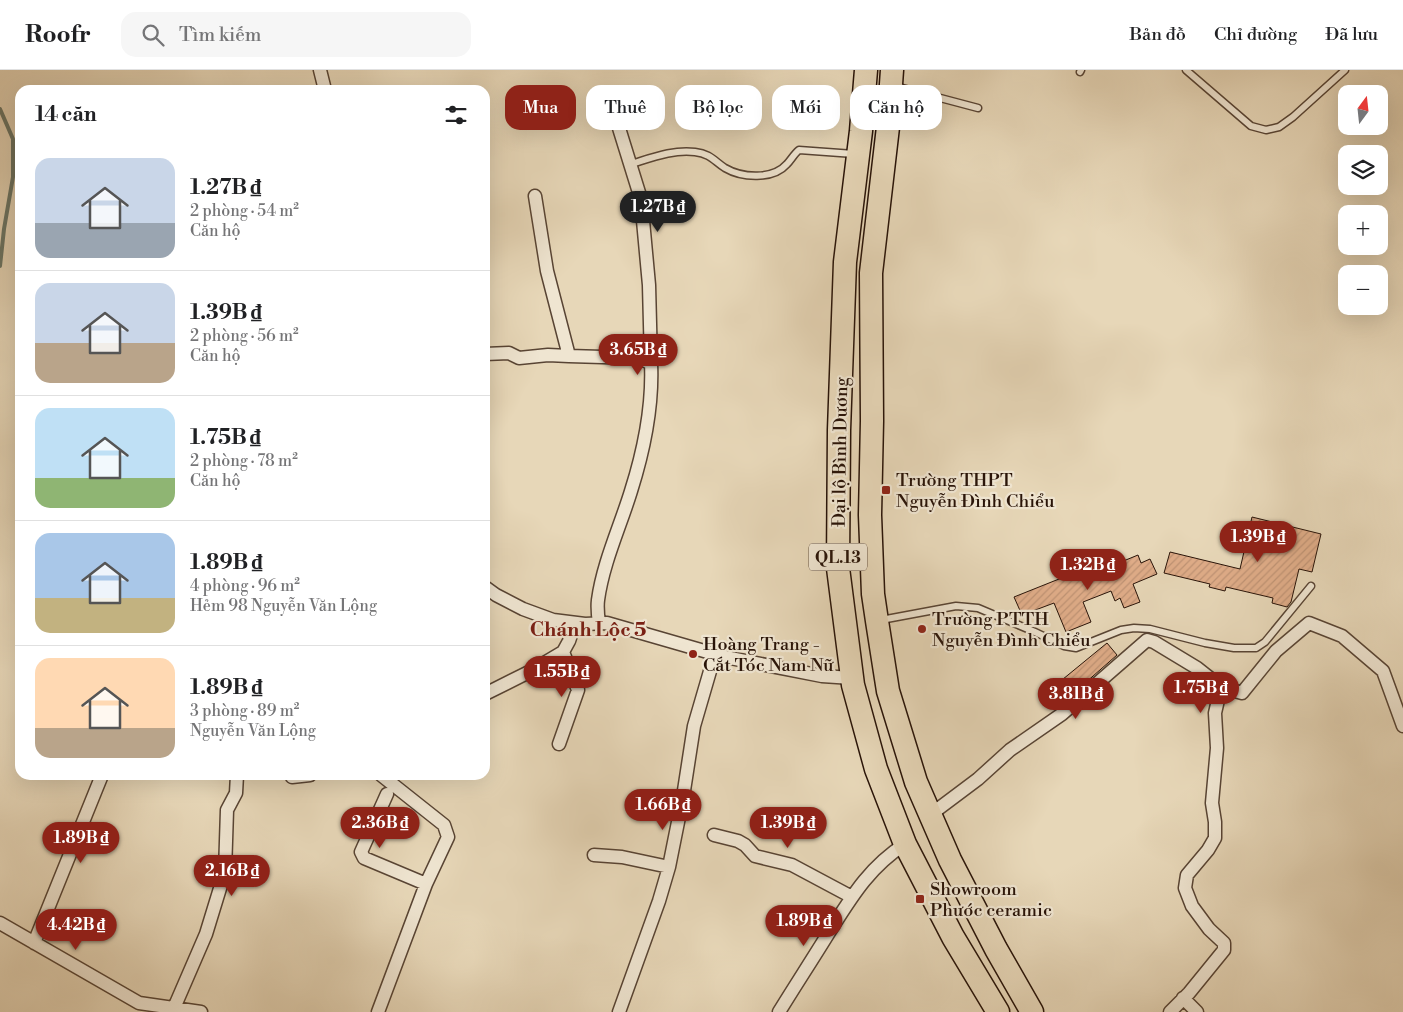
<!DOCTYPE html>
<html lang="vi">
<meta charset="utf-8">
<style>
:root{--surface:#fff;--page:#f6f6f6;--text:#202124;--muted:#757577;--line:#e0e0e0;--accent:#8f2418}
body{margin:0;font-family:"Libre Bodoni",serif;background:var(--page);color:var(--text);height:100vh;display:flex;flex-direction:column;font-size:19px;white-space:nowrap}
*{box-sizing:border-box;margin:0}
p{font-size:16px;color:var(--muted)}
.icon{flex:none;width:28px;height:28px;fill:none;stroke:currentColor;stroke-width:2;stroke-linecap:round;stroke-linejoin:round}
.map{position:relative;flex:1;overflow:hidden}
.drawer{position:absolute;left:15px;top:15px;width:475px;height:695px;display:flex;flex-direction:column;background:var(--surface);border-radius:15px;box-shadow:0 5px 20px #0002}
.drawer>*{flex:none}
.banner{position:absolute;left:505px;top:15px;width:475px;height:45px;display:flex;gap:10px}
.needle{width:32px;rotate:15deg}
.buttons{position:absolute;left:1338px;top:15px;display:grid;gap:10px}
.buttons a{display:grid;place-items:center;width:50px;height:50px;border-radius:10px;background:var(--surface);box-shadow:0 5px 20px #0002;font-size:25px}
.price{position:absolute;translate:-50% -42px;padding:0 11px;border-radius:18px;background:var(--accent);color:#fff;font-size:16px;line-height:32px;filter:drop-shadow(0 1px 2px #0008)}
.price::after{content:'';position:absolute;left:50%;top:30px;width:15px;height:11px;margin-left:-8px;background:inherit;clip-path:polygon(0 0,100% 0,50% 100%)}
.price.current{background:#222;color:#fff}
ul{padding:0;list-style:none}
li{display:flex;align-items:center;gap:15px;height:125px;padding:0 20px}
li+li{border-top:1px solid var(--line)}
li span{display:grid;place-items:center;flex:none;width:140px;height:100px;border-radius:15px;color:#555}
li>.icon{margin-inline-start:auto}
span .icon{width:60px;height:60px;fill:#fffc;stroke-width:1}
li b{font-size:21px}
h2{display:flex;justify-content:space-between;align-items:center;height:60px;padding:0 20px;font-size:21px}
.pill{padding:0 18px;border-radius:15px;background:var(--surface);box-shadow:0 5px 20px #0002;font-size:18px;line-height:45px}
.pill.current{background:var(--accent);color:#fff}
header{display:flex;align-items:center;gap:30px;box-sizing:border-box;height:70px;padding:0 25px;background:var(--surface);border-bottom:1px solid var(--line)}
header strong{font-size:24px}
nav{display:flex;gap:28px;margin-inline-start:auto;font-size:18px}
.search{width:350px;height:45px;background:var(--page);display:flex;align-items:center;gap:12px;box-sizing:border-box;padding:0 18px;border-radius:15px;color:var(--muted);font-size:19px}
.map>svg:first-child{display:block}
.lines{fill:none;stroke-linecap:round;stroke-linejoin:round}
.stream{stroke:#6b7768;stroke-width:4}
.building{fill:url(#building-hatch);stroke:#281308}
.lane-casing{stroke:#584434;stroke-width:9}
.street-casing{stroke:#584434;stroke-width:15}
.highway-casing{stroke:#281308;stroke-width:25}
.lane{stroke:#efe5d1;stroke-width:6}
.street{stroke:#efe5d1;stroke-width:12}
.highway{stroke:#e7d7b8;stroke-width:22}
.poi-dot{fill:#8f2418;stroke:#efe5d1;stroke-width:2}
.labels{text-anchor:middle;stroke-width:4.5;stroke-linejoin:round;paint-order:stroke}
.shield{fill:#efe5d1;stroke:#645244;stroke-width:1}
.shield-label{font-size:16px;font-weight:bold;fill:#281308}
.street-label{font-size:18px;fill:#281308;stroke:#efe5d1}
.poi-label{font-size:18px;fill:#281308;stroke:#efe5d1;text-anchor:start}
.quarter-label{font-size:20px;font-weight:bold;fill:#7a1f14;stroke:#efe5d1}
</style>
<header>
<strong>Roofr</strong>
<div class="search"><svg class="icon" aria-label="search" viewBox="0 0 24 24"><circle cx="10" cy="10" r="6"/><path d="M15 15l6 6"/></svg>Tìm kiếm</div>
<nav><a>Bản đồ</a><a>Chỉ đường</a><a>Đã lưu</a></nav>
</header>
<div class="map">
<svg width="1403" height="942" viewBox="0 0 1403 942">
<defs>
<pattern id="building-hatch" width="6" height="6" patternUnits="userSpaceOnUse" patternTransform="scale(1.25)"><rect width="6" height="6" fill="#e0ad89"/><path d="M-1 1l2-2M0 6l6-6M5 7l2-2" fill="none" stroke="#c09475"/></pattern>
</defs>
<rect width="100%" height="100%" fill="#e7d7b8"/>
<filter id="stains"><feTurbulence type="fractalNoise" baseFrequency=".004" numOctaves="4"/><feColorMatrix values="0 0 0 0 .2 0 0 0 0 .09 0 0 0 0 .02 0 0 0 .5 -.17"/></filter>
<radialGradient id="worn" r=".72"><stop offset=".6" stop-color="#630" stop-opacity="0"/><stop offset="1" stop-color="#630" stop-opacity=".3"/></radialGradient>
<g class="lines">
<path class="stream" d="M 0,39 L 13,69 L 13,107 L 4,159 L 0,196"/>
</g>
<path class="building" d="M 1252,447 L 1321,464 L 1312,502 L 1299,499 L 1291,532 L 1287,537 L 1272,533 L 1273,528 L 1226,517 L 1225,521 L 1209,517 L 1210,514 L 1164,503 L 1170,482 L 1240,499 Z
M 1138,485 L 1141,493 L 1150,489 L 1157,504 L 1133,514 L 1140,532 L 1124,538 L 1120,528 L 1115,531 L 1111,521 L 1083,532 L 1091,552 L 1066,562 L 1054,533 L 1022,545 L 1014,527 L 1084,499 L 1087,506 Z
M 1107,573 L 1117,585 L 1068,628 L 1057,614 Z"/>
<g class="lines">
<g class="lane-casing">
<path id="lane" d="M 1186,0 L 1251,56 L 1266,60 L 1279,57 L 1293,47 L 1345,0
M 1080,2 L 1081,0
M 895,16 L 978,38
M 631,94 C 651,88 674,79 695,82 C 711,84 714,91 725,98 C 742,108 773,110 787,94 C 791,90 794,84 799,80 L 854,84
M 881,550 L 956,536 L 978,538 L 1035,562 L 1064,576 L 1076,578 L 1121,560 L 1134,558 L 1150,559 L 1205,573 L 1234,578 L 1256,578 L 1265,572 L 1311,516"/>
</g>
<g class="street-casing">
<path id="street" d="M 320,0 L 325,20
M 614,42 L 641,129 L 649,215 L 651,293
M 535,126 L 547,201 L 569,286 L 636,288 L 651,293 C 653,335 644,380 631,421 C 620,457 603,493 598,530 C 597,538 598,546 599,553
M 485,284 L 509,283 L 519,288 L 548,285 L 569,286
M 485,517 L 496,525 L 523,539 L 553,550 L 585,554 L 607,553 L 725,587 L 822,606 L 852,608
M 485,624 L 531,601 L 563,582 L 569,571 L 575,553
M 559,674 L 578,620 L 563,582
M 292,707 L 310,705
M 387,724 L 361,782 L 364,788 L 426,814
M 930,745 L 978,709 L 1010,680 L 1062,644 L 1147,570 L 1154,572 L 1197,598 L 1221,617
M 714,765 L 738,771 L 745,775 L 755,786 L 792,795 L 852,827
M 594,785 L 622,787 L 669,797
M 0,853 L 139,933 L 201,942
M 34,873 L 102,705
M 1183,928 L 1197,942
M 174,938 L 206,864 L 225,802 L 227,740 L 236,723 L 237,705
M 378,942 L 426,814 L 448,767 L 444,755 L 381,705
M 619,942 L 659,831 L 669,797 L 683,727 L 694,656 L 715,584
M 779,942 C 795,916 812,890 828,864 C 851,828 868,798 905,774
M 1170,942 L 1189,923 L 1224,880 L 1224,873 L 1209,859 L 1192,836 L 1185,818 L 1187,805 L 1208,780 L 1215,768 L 1215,752 L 1212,733 L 1217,678 L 1215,643 L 1221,617 L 1242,623 L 1276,581 L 1309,553 L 1342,566 L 1383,601 L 1403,656"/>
</g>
<g class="highway-casing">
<path id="highway" d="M 866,0 L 861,61 L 845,192 L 839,360 L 838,498 L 853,615 L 876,699 L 905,774 L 953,867 L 998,942
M 892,0 L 888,57 L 871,203 L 872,351 L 870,445 L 873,524 L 877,551 L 888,621 L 916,712 L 950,790 L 996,879 L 1032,942"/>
</g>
<use href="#lane" class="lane"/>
<use href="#street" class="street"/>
<use href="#highway" class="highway"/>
</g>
<g class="poi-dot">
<rect x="881" y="415" width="10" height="10" rx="2.5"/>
<circle cx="922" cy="559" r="5"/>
<circle cx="693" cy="584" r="5"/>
<rect x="915" y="824" width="10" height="10" rx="2.5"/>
</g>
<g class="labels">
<rect class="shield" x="809" y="473.5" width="58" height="27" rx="4"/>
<g class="shield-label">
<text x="838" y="493">QL.13</text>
</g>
<g class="street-label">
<text transform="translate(840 382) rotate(-89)" y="6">Đại lộ Bình Dương</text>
</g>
<g class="poi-label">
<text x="896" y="416">Trường THPT<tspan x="896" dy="21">Nguyễn Đình Chiểu</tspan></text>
<text x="932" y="555">Trường PTTH<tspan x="932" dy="21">Nguyễn Đình Chiểu</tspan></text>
<text x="703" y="580">Hoàng Trang -<tspan x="703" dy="21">Cắt Tóc Nam Nữ</tspan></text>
<text x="930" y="825">Showroom<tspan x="930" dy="21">Phước ceramic</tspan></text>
</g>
<g class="quarter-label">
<text x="588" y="566">Chánh Lộc 5</text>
</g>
</g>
<rect width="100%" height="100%" filter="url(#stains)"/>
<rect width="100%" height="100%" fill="url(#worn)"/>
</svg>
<div class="buttons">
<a><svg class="needle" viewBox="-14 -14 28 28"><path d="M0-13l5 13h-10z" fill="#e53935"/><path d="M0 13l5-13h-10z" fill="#757577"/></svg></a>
<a><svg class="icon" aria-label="layers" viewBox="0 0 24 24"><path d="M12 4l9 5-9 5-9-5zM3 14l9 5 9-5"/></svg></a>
<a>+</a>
<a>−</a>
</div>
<b class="price current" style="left:658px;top:163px">1.27B ₫</b>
<b class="price" style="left:638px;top:306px">3.65B ₫</b>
<b class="price" style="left:1258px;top:493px">1.39B ₫</b>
<b class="price" style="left:1088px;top:521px">1.32B ₫</b>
<b class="price" style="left:562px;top:628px">1.55B ₫</b>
<b class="price" style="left:1201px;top:644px">1.75B ₫</b>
<b class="price" style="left:1076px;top:650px">3.81B ₫</b>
<b class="price" style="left:663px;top:761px">1.66B ₫</b>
<b class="price" style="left:380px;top:779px">2.36B ₫</b>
<b class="price" style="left:788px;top:779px">1.39B ₫</b>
<b class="price" style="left:81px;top:794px">1.89B ₫</b>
<b class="price" style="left:232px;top:827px">2.16B ₫</b>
<b class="price" style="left:804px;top:877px">1.89B ₫</b>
<b class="price" style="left:76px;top:881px">4.42B ₫</b>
<div class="banner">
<a class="pill current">Mua</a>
<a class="pill">Thuê</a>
<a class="pill">Bộ lọc</a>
<a class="pill">Mới</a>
<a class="pill">Căn hộ</a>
</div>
<section class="drawer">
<h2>14 căn<svg class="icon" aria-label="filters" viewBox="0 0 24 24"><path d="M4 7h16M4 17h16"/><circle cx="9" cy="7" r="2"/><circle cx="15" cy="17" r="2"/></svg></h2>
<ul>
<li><span style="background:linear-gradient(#c9d6e8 65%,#9aa5b1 0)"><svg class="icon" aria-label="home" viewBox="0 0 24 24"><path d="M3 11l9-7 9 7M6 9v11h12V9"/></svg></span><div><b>1.27B ₫</b><p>2 phòng · 54 m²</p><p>Căn hộ</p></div></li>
<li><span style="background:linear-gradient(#c9d6e8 60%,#b9a48a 0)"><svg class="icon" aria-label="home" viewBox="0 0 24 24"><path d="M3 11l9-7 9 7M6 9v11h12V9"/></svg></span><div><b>1.39B ₫</b><p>2 phòng · 56 m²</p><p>Căn hộ</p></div></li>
<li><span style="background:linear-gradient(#bfe0f5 70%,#8fb573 0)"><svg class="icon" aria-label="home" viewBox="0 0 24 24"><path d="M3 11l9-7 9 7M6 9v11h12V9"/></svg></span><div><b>1.75B ₫</b><p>2 phòng · 78 m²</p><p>Căn hộ</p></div></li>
<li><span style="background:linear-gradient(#a9c7e8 65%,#c2b280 0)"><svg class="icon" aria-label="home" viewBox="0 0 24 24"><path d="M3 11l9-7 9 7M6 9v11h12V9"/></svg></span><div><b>1.89B ₫</b><p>4 phòng · 96 m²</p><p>Hẻm 98 Nguyễn Văn Lộng</p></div></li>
<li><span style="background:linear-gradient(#ffd9b3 70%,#b9a48a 0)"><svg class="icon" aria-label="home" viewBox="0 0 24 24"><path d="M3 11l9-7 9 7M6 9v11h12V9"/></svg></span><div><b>1.89B ₫</b><p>3 phòng · 89 m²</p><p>Nguyễn Văn Lộng</p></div></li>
</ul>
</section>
</div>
